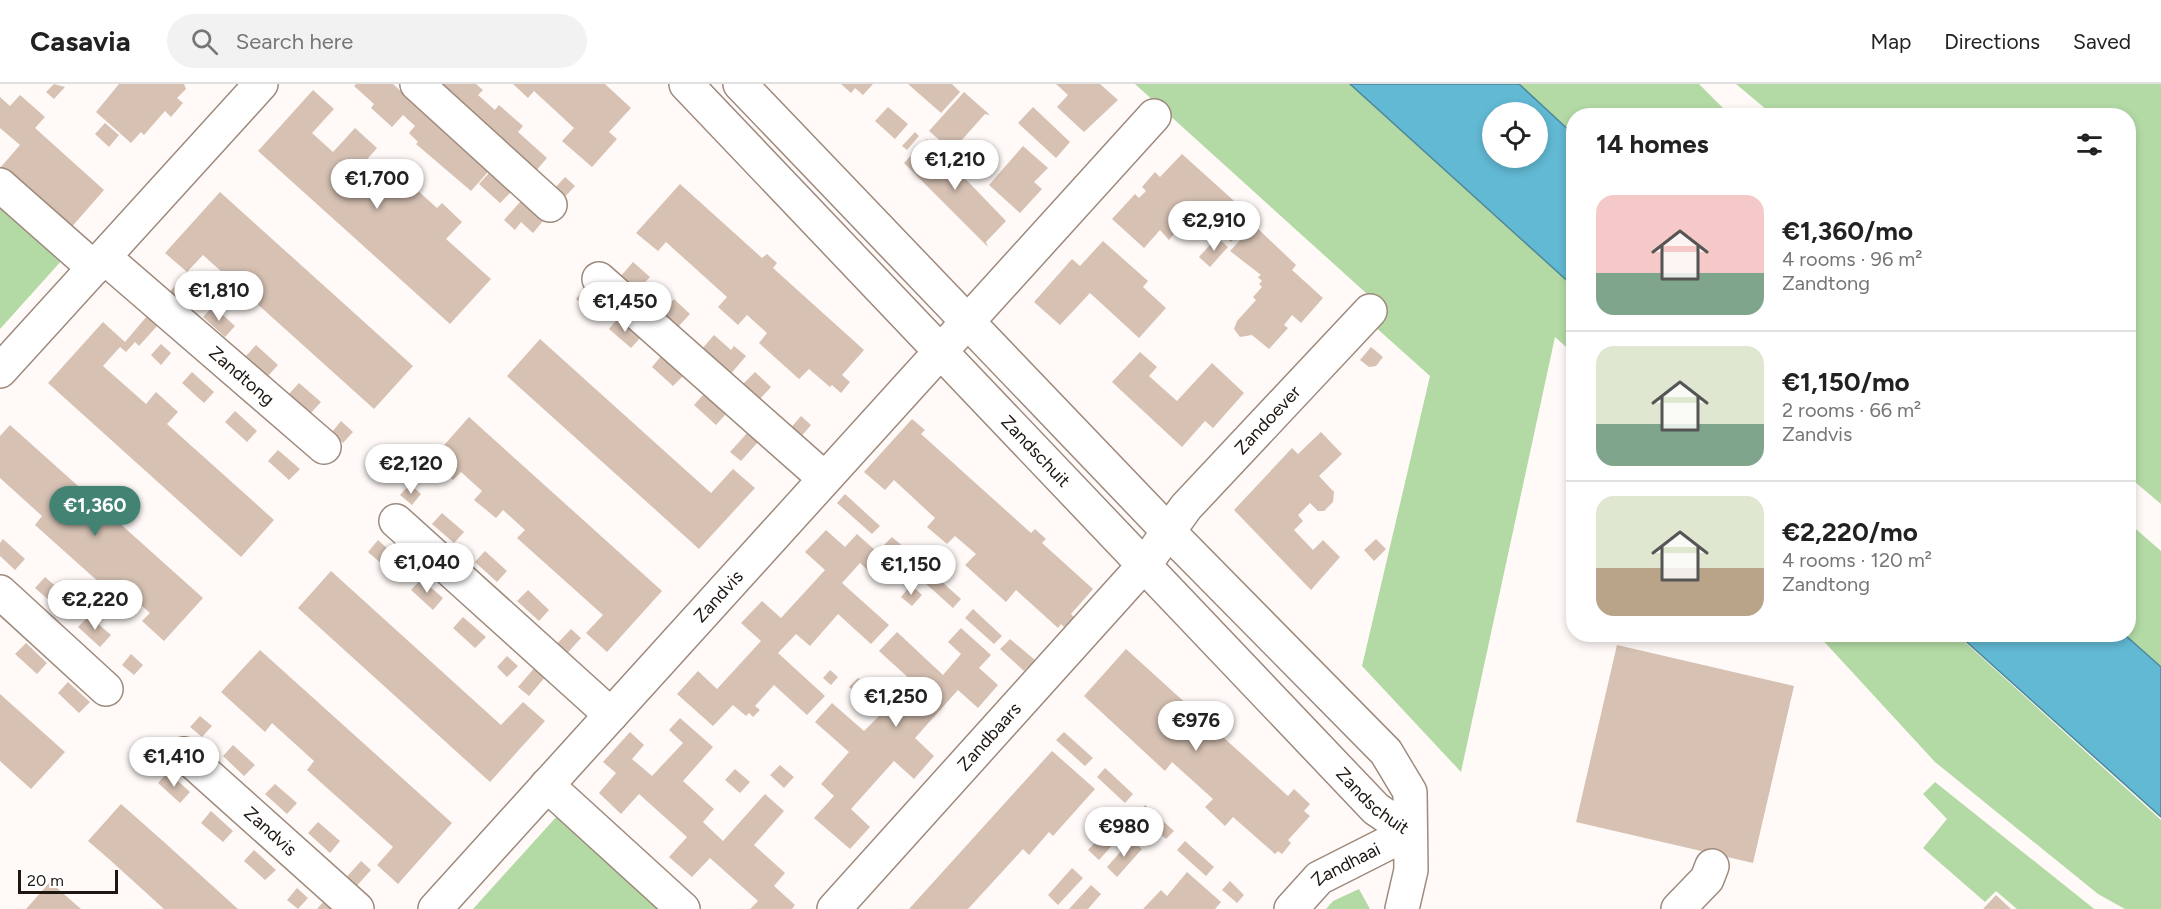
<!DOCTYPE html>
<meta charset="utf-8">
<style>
:root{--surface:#fff;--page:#f2f2f2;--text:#222;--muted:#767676;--line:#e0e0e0;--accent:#428374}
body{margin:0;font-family:Figtree,sans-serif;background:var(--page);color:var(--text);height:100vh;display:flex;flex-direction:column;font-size:22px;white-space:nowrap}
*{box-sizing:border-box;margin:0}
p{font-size:20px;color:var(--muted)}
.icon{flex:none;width:33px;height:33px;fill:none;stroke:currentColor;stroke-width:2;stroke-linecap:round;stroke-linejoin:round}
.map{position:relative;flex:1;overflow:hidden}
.drawer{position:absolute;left:1566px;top:24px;width:570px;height:534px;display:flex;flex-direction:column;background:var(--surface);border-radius:24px;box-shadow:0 3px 9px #0003}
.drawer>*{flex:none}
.controls{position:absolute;left:1482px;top:18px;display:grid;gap:12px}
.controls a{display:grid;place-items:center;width:66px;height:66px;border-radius:50%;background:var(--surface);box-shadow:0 3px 9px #0003;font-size:30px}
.scale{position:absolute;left:18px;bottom:15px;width:100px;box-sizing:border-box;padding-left:6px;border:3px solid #1e1611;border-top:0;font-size:16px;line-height:21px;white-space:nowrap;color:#1e1611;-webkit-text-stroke:4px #fff;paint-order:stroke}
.price{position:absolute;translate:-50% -51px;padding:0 14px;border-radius:21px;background:#fff;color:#222;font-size:20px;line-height:39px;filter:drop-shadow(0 2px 3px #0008)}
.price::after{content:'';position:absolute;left:50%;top:36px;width:18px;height:14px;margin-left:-9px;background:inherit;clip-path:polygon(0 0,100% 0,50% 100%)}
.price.current{background:var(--accent);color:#fff}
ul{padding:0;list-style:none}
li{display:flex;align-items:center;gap:18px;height:150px;padding:0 30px}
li+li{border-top:2px solid var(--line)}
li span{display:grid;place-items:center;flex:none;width:168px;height:120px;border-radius:18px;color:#555}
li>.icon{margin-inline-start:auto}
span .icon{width:72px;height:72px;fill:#fffc;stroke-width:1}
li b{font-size:26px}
h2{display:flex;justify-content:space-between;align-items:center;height:72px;padding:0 30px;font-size:26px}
header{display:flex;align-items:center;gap:36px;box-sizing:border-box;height:84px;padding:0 30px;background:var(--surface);border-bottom:2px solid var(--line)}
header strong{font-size:28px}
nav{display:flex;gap:33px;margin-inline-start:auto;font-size:21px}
.search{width:420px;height:54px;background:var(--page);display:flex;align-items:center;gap:15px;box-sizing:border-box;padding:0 21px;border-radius:33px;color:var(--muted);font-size:22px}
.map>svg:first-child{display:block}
.green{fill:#b3daa5}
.water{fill:#62b9d3;stroke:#4e8899;stroke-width:1.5;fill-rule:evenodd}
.building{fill:#d6c1b3}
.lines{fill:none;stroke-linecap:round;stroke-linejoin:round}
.minor-casing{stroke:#9e8a7d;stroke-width:36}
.minor{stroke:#fff;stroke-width:33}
.labels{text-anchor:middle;stroke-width:5;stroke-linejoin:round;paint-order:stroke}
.street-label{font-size:18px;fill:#1e1611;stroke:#fff}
</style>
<header>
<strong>Casavia</strong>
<div class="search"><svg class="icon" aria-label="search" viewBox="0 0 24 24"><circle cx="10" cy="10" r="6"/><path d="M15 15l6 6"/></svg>Search here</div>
<nav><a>Map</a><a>Directions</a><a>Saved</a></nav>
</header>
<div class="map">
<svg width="2161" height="825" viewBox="0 0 2161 825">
<rect width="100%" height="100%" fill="#fffaf7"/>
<path class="green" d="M 1135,0 L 1350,0 L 1573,202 L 1573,269 L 1555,253 L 1461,688 L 1362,582 L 1430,292 L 1373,241 L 1387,228 Z
M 1519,0 L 1699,0 L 1730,31 L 1574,32 L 1573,50 Z
M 1736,0 L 2161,0 L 2161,420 L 2129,393 L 2128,32 L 1773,31 Z
M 0,118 L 63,175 L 0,245 Z
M 2129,439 L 2161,467 L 2161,583 L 2125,551 L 2128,550 Z
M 1818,551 L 1957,551 L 2161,736 L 2161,825 L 2125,825 L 2098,810 L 1935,678 Z
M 1935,698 L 2093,824 L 2094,825 L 2017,825 L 1996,807 L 1985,818 L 1923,764 L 1947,735 L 1923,710 Z
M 558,731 L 662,825 L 473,825 Z
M 1359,805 L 1370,825 L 1326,825 L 1333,817 Z"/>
<path class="water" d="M 1350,0 L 1519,0 L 1573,50 L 1573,202 ZM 1492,28 L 1538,28 L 1538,74 L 1492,74 Z
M 1959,551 L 2125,551 L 2161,583 L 2161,733 Z"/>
<path class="building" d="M 54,0 L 65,3 L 54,15 L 46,8 Z
M 119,0 L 184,0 L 186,5 L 177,14 L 183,19 L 171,33 L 165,27 L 144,51 L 141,48 L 131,59 L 96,28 Z
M 356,0 L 393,0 L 488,88 L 471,107 L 416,60 L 418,58 L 409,49 L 415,42 L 403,31 L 392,43 L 371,24 L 374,20 L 354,2 Z
M 436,0 L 476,0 L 483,6 L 478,11 L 495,26 L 499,21 L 523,42 L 518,48 L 547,74 L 534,89 Z
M 513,0 L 605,0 L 631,24 L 609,48 L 617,55 L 592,83 L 562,57 L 574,44 L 534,7 L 528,14 Z
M 841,0 L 873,0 L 863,11 L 855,4 L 851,9 Z
M 908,0 L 952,0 L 960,8 L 941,29 Z
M 1056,0 L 1100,0 L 1118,16 L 1084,48 L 1057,23 L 1068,11 Z
M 313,6 L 334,25 L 312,49 L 333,68 L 355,44 L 377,64 L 363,80 L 384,98 L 395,86 L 437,124 L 442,119 L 462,138 L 446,155 L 491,195 L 450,240 L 258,67 Z
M 964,8 L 990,31 L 985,30 L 952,67 L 929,47 Z
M 20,11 L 45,33 L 35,44 L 104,106 L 69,146 L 45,124 L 49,121 L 27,101 L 24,105 L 0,84 L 20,61 L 0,44 L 0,13 L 10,22 Z
M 888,23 L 908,40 L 895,55 L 875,37 Z
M 1033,23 L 1070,58 L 1056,74 L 1018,39 Z
M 105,39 L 119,51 L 109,63 L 95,50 Z
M 915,48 L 919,52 L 907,66 L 902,62 Z
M 927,55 L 1006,137 L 986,158 L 988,163 L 904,79 Z
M 1023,62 L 1048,84 L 1034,98 L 1042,105 L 1020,129 L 989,101 Z
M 1182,70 L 1253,134 L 1231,158 L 1220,148 L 1223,145 L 1198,122 L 1169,156 L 1160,146 L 1144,164 L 1112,135 L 1135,110 L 1139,114 L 1146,107 L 1142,103 L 1155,88 L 1160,93 Z
M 489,89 L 511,108 L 500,119 L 479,100 Z
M 565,93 L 575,102 L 563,115 L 553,106 Z
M 680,100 L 762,174 L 767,170 L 777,179 L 773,184 L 864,266 L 842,291 L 850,298 L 841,309 L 832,301 L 830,303 L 809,285 L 799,295 L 759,259 L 767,249 L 747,231 L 738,241 L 718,223 L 727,213 L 666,158 L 658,167 L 636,149 Z
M 220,108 L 413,282 L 374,325 L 203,171 L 187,188 L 165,169 Z
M 521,117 L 543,137 L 533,149 L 521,138 L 515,146 L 504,136 Z
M 1254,141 L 1296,181 L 1292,186 L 1323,214 L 1301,239 L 1292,231 L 1284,241 L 1288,244 L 1269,265 L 1252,251 L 1240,253 L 1234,245 L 1237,237 L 1256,216 L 1253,213 L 1262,203 L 1259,200 L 1262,197 L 1258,193 L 1261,191 L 1230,167 Z
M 1217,153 L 1228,163 L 1210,183 L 1199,173 Z
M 1103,157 L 1148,197 L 1143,203 L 1166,224 L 1139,254 L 1090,209 L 1060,241 L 1034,218 L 1072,175 L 1080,182 Z
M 633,178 L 650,193 L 636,208 L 620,193 Z
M 182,194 L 192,203 L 174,223 L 164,214 Z
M 587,203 L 598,214 L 588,225 L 576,215 Z
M 674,215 L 690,230 L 677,244 L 660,230 Z
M 213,222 L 235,242 L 225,253 L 203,233 Z
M 147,232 L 158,241 L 139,262 L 135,258 L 126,268 L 120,263 L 103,282 L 146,320 L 156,308 L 178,328 L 167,340 L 274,436 L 241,473 L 48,299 L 103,238 L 125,258 Z
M 619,233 L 641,253 L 631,264 L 609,245 Z
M 714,251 L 731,266 L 734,262 L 746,272 L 729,292 L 701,266 Z
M 540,255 L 711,409 L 733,385 L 755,404 L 699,465 L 507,292 Z
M 161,260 L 171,269 L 161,281 L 151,271 Z
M 256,261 L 278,281 L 268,292 L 246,272 Z
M 1371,263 L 1383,273 L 1376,282 L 1369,283 L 1360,276 Z
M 1140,268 L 1157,283 L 1149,292 L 1177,317 L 1212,279 L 1244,309 L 1213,344 L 1205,337 L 1182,363 L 1112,298 Z
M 662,271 L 684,291 L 673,302 L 652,283 Z
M 192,288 L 214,308 L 204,319 L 182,299 Z
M 755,288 L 771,303 L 758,317 L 741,302 Z
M 299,299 L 321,318 L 310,330 L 288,311 Z
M 704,310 L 726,330 L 716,341 L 694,321 Z
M 235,327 L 257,347 L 247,358 L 225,338 Z
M 801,332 L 811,341 L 799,355 L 789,346 Z
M 469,333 L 662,507 L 607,568 L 586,549 L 603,531 L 517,454 L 525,446 L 503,426 L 496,434 L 474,416 L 482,407 L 461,388 L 453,396 L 431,376 Z
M 912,335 L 925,346 L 921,350 L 1031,449 L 1035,445 L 1046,455 L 1042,459 L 1093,505 L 1071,530 L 1074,533 L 1064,543 L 1061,540 L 1058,544 L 1016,506 L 1006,518 L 965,481 L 976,470 L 955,452 L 947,460 L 927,443 L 935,434 L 894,396 L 885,406 L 864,388 Z
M 341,337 L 353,348 L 343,359 L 332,348 Z
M 10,341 L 203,514 L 164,557 L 142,537 L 150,529 L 128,510 L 121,518 L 35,441 L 42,432 L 0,394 L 0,352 Z
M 748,348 L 758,358 L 741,377 L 730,368 Z
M 1321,348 L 1342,370 L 1319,392 L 1334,408 L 1333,418 L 1324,427 L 1318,427 L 1310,419 L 1298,431 L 1303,437 L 1294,446 L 1313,466 L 1323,456 L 1340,473 L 1311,506 L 1234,426 L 1292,364 L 1298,370 Z
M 278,366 L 300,385 L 289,396 L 268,377 Z
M 410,400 L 421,410 L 412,421 L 400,411 Z
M 845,410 L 880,442 L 872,450 L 837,419 Z
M 442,429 L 464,448 L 454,459 L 432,440 Z
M 826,446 L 845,463 L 857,450 L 886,476 L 873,491 L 860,479 L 842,499 L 889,541 L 871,560 L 838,530 L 810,562 L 796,550 L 778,569 L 825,612 L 807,631 L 774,601 L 755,622 L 760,626 L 753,633 L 749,629 L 746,632 L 733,621 L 713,642 L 677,610 L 698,587 L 717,605 L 761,557 L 741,539 L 762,517 L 781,534 L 825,486 L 805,468 Z
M 892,453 L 921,478 L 913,487 L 884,461 Z
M 3,455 L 25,475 L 15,486 L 0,472 L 0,459 Z
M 1376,455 L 1386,465 L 1374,477 L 1364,466 Z
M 378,456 L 400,476 L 390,487 L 368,468 Z
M 485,467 L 507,487 L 497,498 L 475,478 Z
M 331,487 L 501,641 L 523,618 L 545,637 L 490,698 L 298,524 Z
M 932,489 L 961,515 L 953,524 L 924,498 Z
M 45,493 L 68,513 L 58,524 L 35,504 Z
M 421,495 L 443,514 L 433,526 L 411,506 Z
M 911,501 L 922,511 L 912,522 L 901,513 Z
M 528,506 L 549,526 L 539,537 L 517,517 Z
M 973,525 L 1002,552 L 994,560 L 965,534 Z
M 89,532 L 111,551 L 100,563 L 78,543 Z
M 463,533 L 486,553 L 475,564 L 453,544 Z
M 961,544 L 991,571 L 979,584 L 998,601 L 978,624 L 958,606 L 915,654 L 934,672 L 914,695 L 894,677 L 851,725 L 870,743 L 850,765 L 814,734 L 834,712 L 821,700 L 849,668 L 815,638 L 832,619 L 864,647 L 913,598 L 879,567 L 897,548 L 943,591 L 961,570 L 948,558 Z
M 571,545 L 581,554 L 563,574 L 553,564 Z
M 1010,555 L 1035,576 L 1024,587 L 1000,565 Z
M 26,559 L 47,579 L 37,590 L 15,570 Z
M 1617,561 L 1794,602 L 1753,779 L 1576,738 Z
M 1126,565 L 1288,712 L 1294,705 L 1310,720 L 1304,727 L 1310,732 L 1288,756 L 1291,759 L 1282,770 L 1278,767 L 1275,770 L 1233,733 L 1225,742 L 1205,723 L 1213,715 L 1172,678 L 1165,687 L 1084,612 Z
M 260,566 L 452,739 L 398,800 L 377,781 L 393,763 L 307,686 L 314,677 L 272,639 L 265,648 L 221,608 Z
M 131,570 L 143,581 L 134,591 L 122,581 Z
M 507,572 L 518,582 L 507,593 L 497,583 Z
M 536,582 L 546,592 L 529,612 L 518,603 Z
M 830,586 L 838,593 L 831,601 L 823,594 Z
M 858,594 L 865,600 L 857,610 L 849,603 Z
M 68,598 L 90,618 L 79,629 L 58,609 Z
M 0,610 L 65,668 L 31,705 L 0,677 Z
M 200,632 L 212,642 L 202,653 L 190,643 Z
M 680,634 L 713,663 L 683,697 L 714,725 L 703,738 L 723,757 L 765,710 L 784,727 L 754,761 L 785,789 L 774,802 L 795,821 L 792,825 L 750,825 L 758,817 L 710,774 L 692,793 L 669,773 L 687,753 L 639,710 L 621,730 L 599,709 L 616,689 L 603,678 L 630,648 L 644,661 L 632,675 L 652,692 L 683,659 L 669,646 Z
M 1064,648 L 1093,674 L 1085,682 L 1056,656 Z
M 233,661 L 255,681 L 244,692 L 223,672 Z
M 1052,667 L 1095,705 L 1053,752 L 1049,748 L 1029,771 L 1023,765 L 968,825 L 909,825 Z
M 780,681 L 794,693 L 784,704 L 770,691 Z
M 1105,684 L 1133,710 L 1125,719 L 1097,693 Z
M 735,685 L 750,698 L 740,709 L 725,696 Z
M 168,688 L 190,708 L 180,719 L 158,699 Z
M 275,700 L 297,719 L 287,730 L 265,710 Z
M 121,720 L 164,758 L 238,825 L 164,825 L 110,776 L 88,757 Z
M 1145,721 L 1174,747 L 1166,755 L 1137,730 Z
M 211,727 L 233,747 L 223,758 L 201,739 Z
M 318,738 L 340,757 L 330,769 L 308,749 Z
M 1113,739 L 1123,749 L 1099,776 L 1088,766 Z
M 1131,756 L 1142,765 L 1117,793 L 1107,783 Z
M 1185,757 L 1214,783 L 1206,792 L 1177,766 Z
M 254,766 L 276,786 L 265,796 L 244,777 Z
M 361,777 L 371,786 L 353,806 L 343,797 Z
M 1072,784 L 1083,794 L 1058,821 L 1048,811 Z
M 1187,788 L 1221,818 L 1215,825 L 1143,825 L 1161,806 L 1167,812 Z
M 1230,797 L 1244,811 L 1237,819 L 1222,806 Z
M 50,798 L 73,818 L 81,825 L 26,825 Z
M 1091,801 L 1101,810 L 1088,825 L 1069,825 Z
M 297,804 L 308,814 L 298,825 L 287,816 Z
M 1996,811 L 2011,825 L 1983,825 Z
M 326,815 L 338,825 L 317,825 Z"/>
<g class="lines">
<g class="minor-casing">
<g id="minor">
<path d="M 417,0 L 550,121"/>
<path id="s1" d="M 686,0 L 1376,725 L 1410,748"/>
<path d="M 740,0 L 1168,447 L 1386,668 L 1410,708 L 1411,786 L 1402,825"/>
<path d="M 0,101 L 94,184"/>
<path id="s2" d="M 104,173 L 324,363"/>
<path d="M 599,195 L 824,394"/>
<path d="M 0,287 L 261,0"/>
<path d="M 396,437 L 611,631"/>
<path d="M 0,508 L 106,605"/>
<path id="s3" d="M 184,670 L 357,825"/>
<path d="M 547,701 L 683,825"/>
<path id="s4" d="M 435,825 L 1154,32"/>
<path id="s5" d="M 834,825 L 1145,480 L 1186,423 L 1370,227"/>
<path id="s6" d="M 1291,825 L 1319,794 L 1410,748"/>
<path d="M 1678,825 L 1707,795 L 1712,782"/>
</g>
</g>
<use href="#minor" class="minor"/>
</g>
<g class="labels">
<g class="street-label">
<text dy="6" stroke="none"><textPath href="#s2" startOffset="182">Zandtong</textPath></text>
<text dy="6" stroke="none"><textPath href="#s5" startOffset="654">Zandoever</textPath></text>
<text dy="6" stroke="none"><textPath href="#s1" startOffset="507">Zandschuit</textPath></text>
<text dy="6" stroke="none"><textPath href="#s4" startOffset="422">Zandvis</textPath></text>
<text dy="6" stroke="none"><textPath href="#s5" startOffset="232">Zandbaars</textPath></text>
<text dy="6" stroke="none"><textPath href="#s1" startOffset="993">Zandschuit</textPath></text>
<text dy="6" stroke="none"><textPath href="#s3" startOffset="116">Zandvis</textPath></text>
<text dy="6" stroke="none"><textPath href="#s6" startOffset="72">Zandhaai</textPath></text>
</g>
</g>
</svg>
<div class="controls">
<a><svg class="icon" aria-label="locate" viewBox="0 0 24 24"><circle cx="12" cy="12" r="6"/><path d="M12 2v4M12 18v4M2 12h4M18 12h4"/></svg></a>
</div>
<div class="scale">20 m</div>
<b class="price" style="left:955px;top:107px">€1,210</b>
<b class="price" style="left:377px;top:126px">€1,700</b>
<b class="price" style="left:1214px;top:168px">€2,910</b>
<b class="price" style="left:219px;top:238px">€1,810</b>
<b class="price" style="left:625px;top:249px">€1,450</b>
<b class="price" style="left:411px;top:411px">€2,120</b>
<b class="price current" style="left:95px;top:453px">€1,360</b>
<b class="price" style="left:427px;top:510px">€1,040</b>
<b class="price" style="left:911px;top:512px">€1,150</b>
<b class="price" style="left:95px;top:547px">€2,220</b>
<b class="price" style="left:896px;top:644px">€1,250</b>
<b class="price" style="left:1196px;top:668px">€976</b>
<b class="price" style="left:174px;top:704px">€1,410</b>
<b class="price" style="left:1124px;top:774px">€980</b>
<section class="drawer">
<h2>14 homes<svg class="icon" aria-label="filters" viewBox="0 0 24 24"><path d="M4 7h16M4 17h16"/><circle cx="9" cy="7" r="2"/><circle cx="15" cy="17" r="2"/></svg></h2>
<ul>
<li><span style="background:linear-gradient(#f6c9c9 65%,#7fa58c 0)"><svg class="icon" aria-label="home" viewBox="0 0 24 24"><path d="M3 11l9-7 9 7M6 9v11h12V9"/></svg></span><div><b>€1,360/mo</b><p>4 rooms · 96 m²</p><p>Zandtong</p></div></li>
<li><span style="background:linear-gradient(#dfe7d0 65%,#7fa58c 0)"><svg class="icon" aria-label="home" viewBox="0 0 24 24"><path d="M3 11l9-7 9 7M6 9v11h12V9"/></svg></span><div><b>€1,150/mo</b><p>2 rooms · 66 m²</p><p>Zandvis</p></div></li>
<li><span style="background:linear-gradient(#dfe7d0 60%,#b9a48a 0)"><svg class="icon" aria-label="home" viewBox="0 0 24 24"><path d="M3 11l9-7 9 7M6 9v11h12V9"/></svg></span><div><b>€2,220/mo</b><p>4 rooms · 120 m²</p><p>Zandtong</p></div></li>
</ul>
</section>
</div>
